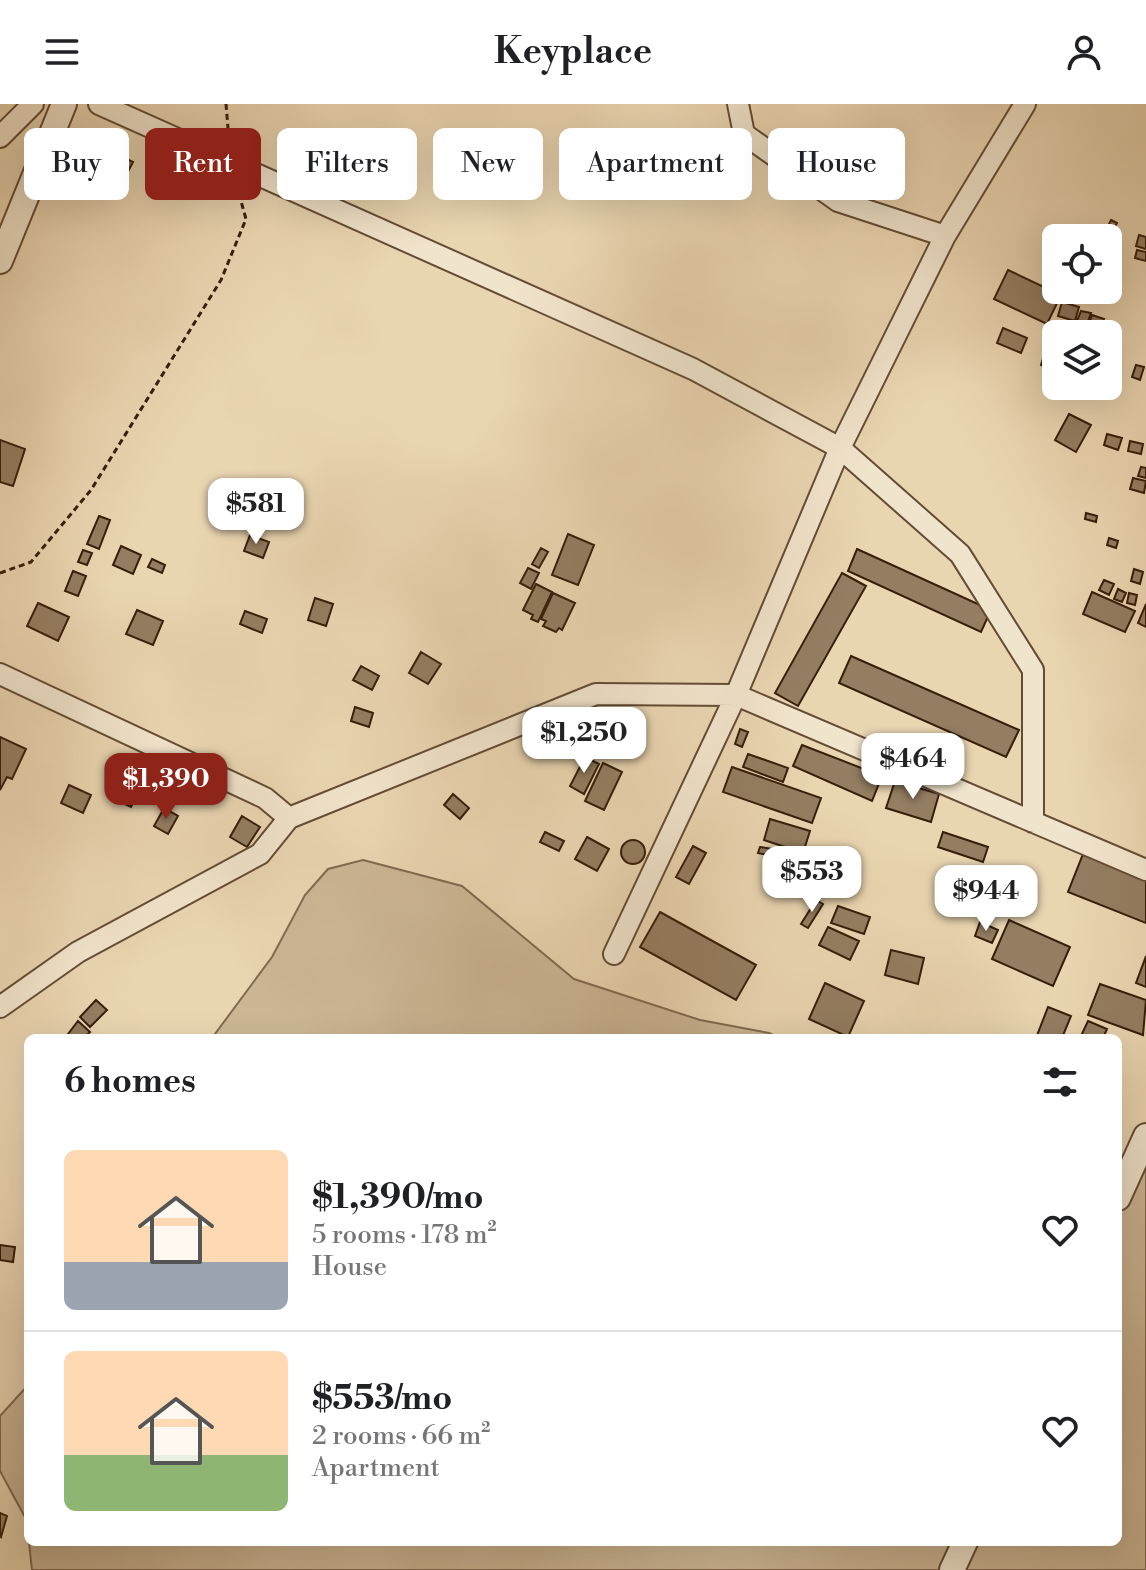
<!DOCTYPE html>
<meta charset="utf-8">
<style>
:root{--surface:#fff;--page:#f6f6f6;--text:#202124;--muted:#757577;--line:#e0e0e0;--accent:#8f2418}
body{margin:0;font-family:"Libre Bodoni",serif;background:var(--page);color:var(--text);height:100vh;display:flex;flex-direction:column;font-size:30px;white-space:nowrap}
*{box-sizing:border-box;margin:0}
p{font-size:26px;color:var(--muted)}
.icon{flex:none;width:44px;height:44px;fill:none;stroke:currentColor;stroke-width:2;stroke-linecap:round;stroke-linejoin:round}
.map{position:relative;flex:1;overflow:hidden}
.details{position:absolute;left:24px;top:930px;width:1098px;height:512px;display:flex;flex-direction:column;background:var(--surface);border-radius:12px;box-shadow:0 8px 32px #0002}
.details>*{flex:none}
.top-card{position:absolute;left:24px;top:24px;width:1098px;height:72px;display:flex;gap:16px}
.tools{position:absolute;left:1042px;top:120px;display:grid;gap:16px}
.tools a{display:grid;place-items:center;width:80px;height:80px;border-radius:12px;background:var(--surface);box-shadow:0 8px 32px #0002;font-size:40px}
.price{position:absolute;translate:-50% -68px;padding:0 18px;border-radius:16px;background:#fff;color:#222;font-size:26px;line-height:52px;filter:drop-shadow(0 2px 4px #0008)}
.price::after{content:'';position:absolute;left:50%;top:48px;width:24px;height:18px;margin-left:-12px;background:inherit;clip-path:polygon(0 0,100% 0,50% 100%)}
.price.selected{background:var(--accent);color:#fff}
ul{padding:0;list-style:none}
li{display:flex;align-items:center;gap:24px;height:200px;padding:0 40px}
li+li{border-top:2px solid var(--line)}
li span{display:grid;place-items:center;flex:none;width:224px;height:160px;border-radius:12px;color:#555}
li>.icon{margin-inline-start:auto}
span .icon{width:96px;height:96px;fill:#fffc;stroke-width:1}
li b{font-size:34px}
h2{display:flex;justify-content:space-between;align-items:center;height:96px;padding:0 40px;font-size:34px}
.chip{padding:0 28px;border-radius:12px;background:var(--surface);box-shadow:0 8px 32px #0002;font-size:28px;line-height:72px}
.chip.selected{background:var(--accent);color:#fff}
header{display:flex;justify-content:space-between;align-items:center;height:104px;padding:0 40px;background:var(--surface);font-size:36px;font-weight:800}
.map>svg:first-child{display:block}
.green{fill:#ccb695;stroke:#826a50;stroke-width:2}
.building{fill:#947d61;stroke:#371e0a;stroke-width:2}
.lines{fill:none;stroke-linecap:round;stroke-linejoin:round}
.minor-casing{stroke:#644c34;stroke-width:24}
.tertiary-casing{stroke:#644c34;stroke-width:28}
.path{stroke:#371e0a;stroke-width:3;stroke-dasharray:6 4;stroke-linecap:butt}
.minor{stroke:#f1e4cc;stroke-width:20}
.tertiary{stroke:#f1e4cc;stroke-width:24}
</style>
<header><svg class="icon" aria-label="menu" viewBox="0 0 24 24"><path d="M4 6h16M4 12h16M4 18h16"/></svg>Keyplace<svg class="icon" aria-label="person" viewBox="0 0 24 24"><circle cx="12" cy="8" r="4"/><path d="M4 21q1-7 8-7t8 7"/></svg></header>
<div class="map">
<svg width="1146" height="1466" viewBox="0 0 1146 1466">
<rect width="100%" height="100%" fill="#ead5b1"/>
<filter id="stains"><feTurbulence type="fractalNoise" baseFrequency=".0025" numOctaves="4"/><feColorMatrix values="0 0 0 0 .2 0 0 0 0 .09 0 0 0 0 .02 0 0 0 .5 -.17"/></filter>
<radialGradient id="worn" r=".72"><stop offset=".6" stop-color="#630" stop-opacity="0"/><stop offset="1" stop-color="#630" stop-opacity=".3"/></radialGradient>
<path class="green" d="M 363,756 L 462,782 L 574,875 L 700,916 L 769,929 L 780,934 L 212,934 L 272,853 L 305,791 L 328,765 Z
M 1146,1064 L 1146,1466 L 32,1466 L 29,1438 L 1118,1438 L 1118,1079 Z
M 28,1281 L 28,1429 L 26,1415 L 0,1367 L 0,1312 Z"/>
<path class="building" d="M 97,41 L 133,58 L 120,83 L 84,66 Z
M 1111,116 L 1117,119 L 1111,131 L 1105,128 Z
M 1139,131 L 1146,133 L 1146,145 L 1136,142 Z
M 1137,146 L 1146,148 L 1146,157 L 1135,154 Z
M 1008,166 L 1061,191 L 1047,220 L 994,195 Z
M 1062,198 L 1079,203 L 1075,217 L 1058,212 Z
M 1081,207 L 1091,209 L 1087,220 L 1077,217 Z
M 1092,211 L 1104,215 L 1101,225 L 1088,222 Z
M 1003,224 L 1027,234 L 1021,249 L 997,239 Z
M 1052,246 L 1056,247 L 1056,269 L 1041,261 L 1045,248 L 1051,249 Z
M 1136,261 L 1144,263 L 1140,276 L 1132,273 Z
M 1069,310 L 1091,321 L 1076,348 L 1055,336 Z
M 1107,330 L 1122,334 L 1118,346 L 1104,341 Z
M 0,336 L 25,345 L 13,382 L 0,378 Z
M 1130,337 L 1143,340 L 1141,350 L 1128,347 Z
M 1141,363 L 1146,364 L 1146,374 L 1138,372 Z
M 1133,374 L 1146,377 L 1144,389 L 1130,385 Z
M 1086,409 L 1097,412 L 1096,418 L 1085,415 Z
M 99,412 L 110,416 L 99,445 L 87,440 Z
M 568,430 L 594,441 L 578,481 L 552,471 Z
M 250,431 L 269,438 L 263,454 L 244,447 Z
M 1109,434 L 1118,437 L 1116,444 L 1107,441 Z
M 121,442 L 141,451 L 133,470 L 113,461 Z
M 541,444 L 548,448 L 539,464 L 532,460 Z
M 857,445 L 991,506 L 981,528 L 848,467 Z
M 83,446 L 92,449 L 87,461 L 78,458 Z
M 152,455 L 165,461 L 162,469 L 148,463 Z
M 528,464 L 539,469 L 531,485 L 520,479 Z
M 1134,465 L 1143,468 L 1140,480 L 1131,477 Z
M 73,467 L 86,472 L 78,492 L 65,487 Z
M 842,469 L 866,482 L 798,602 L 775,589 Z
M 1104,476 L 1114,480 L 1109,491 L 1099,486 Z
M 536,480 L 552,488 L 538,518 L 531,515 L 533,511 L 523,506 Z
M 1118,485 L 1126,489 L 1122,498 L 1114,495 Z
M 1092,488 L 1135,507 L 1125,528 L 1083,510 Z
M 553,489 L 575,499 L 562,526 L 559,524 L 556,528 L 543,522 L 546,517 L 541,515 Z
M 1129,489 L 1137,491 L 1135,501 L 1127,499 Z
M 315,494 L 333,500 L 326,522 L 308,516 Z
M 38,499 L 69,513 L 58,537 L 27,522 Z
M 1146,500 L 1146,523 L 1138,519 Z
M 137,506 L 163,517 L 153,541 L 126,530 Z
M 245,507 L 267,515 L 262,529 L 240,520 Z
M 421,548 L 441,560 L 428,580 L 409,569 Z
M 851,552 L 1019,626 L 1006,653 L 839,579 Z
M 361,562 L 379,572 L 372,586 L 353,576 Z
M 355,603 L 373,609 L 369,623 L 351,617 Z
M 740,625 L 748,628 L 742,643 L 735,640 Z
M 0,633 L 26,645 L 12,675 L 7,673 L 0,686 Z
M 802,641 L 882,672 L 872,697 L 793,662 Z
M 748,650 L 788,664 L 783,678 L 743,663 Z
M 585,653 L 599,660 L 584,690 L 570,682 Z
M 603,659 L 622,668 L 604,706 L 585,697 Z
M 732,663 L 821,694 L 812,719 L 723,688 Z
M 127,675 L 142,682 L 131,703 L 116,696 Z
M 895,677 L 939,690 L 931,718 L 886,704 Z
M 69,681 L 91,691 L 83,709 L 61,699 Z
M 453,690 L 469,704 L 460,715 L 444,701 Z
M 164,704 L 178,712 L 168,730 L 154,722 Z
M 242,712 L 260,723 L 247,743 L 230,733 Z
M 770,715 L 810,727 L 803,749 L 764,736 Z
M 545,728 L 564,737 L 559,747 L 540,738 Z
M 943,728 L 988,743 L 983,758 L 938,743 Z
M 587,733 L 609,745 L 597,767 L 575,755 Z
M621 748a12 12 0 1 1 24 0a12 12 0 1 1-24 0Z
M 693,742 L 706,749 L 689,780 L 676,773 Z
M 760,743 L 779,746 L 777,753 L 758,749 Z
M 1083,750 L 1146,774 L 1146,819 L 1068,788 Z
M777 765a8 8 0 1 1 16 0a8 8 0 1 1-16 0Z
M 983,791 L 1001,799 L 996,812 L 977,805 Z
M 816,796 L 823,800 L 808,824 L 801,820 Z
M 838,802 L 870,813 L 864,830 L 831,819 Z
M 660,808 L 756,861 L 736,896 L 640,843 Z
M 1009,816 L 1070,843 L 1053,882 L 992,855 Z
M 980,818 L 998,826 L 992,839 L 975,832 Z
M 828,823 L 859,837 L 850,856 L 819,841 Z
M 891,846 L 924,854 L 918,880 L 885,871 Z
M 1146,852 L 1146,883 L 1136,879 Z
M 825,879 L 864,897 L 848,933 L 809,915 Z
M 1100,880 L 1146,896 L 1143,931 L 1088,911 Z
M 96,896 L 107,906 L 90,923 L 80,913 Z
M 1048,903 L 1071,912 L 1062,934 L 1036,934 Z
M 78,917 L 90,928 L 84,934 L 65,934 Z
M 1088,917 L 1107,925 L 1103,934 L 1080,934 Z
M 0,1141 L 15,1143 L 13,1158 L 0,1156 Z
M 0,1409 L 7,1412 L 1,1433 L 0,1432 Z"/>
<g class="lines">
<g class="minor-casing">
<path id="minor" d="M 99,0 L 693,265 L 840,344 L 960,450 L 1033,566 L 1033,718
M 738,0 L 744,30 L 838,97 L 945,132
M 0,33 L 33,0
M 0,570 L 265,694 L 289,714
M 614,850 L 736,591 L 840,344 L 945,132 L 1025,0
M 0,903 L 78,848 L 260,750 L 289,714 L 596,590 L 736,591 L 1146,766"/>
</g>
<g class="tertiary-casing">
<path id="tertiary" d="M 0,157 L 64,0
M 1118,1094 L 1146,1032
M 952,1466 L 965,1438"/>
</g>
<path class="path" d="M 226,0 L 229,36
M 0,469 L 31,458 L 91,386 L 221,176 L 246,115 L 237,83"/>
<use href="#minor" class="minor"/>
<use href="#tertiary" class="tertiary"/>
</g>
<rect width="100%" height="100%" filter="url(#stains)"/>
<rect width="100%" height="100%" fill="url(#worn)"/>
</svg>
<div class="tools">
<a><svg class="icon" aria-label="locate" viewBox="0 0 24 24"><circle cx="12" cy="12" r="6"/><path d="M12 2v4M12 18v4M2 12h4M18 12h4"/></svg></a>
<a><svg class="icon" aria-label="layers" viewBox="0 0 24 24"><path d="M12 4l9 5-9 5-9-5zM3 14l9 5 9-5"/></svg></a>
</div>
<b class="price" style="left:256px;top:442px">$581</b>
<b class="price" style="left:584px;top:671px">$1,250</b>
<b class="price" style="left:913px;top:697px">$464</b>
<b class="price selected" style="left:166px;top:717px">$1,390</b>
<b class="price" style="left:812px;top:810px">$553</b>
<b class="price" style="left:986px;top:829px">$944</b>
<div class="top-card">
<a class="chip">Buy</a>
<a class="chip selected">Rent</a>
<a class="chip">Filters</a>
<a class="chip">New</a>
<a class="chip">Apartment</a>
<a class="chip">House</a>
</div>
<section class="details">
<h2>6 homes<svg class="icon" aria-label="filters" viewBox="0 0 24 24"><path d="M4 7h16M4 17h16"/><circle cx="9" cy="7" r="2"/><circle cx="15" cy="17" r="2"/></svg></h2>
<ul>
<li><span style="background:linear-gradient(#ffd9b3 70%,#9aa5b1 0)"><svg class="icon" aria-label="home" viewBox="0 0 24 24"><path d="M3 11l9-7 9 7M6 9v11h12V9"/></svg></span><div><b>$1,390/mo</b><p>5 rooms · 178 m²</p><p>House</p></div><svg class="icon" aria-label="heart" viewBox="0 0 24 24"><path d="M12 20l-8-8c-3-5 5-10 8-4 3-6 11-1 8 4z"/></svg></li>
<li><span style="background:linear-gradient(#ffd9b3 65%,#8fb573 0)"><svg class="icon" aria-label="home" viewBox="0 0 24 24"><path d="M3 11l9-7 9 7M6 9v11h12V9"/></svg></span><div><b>$553/mo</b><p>2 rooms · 66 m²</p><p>Apartment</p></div><svg class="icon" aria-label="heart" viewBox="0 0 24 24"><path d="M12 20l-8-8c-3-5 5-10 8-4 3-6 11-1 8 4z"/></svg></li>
</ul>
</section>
</div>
